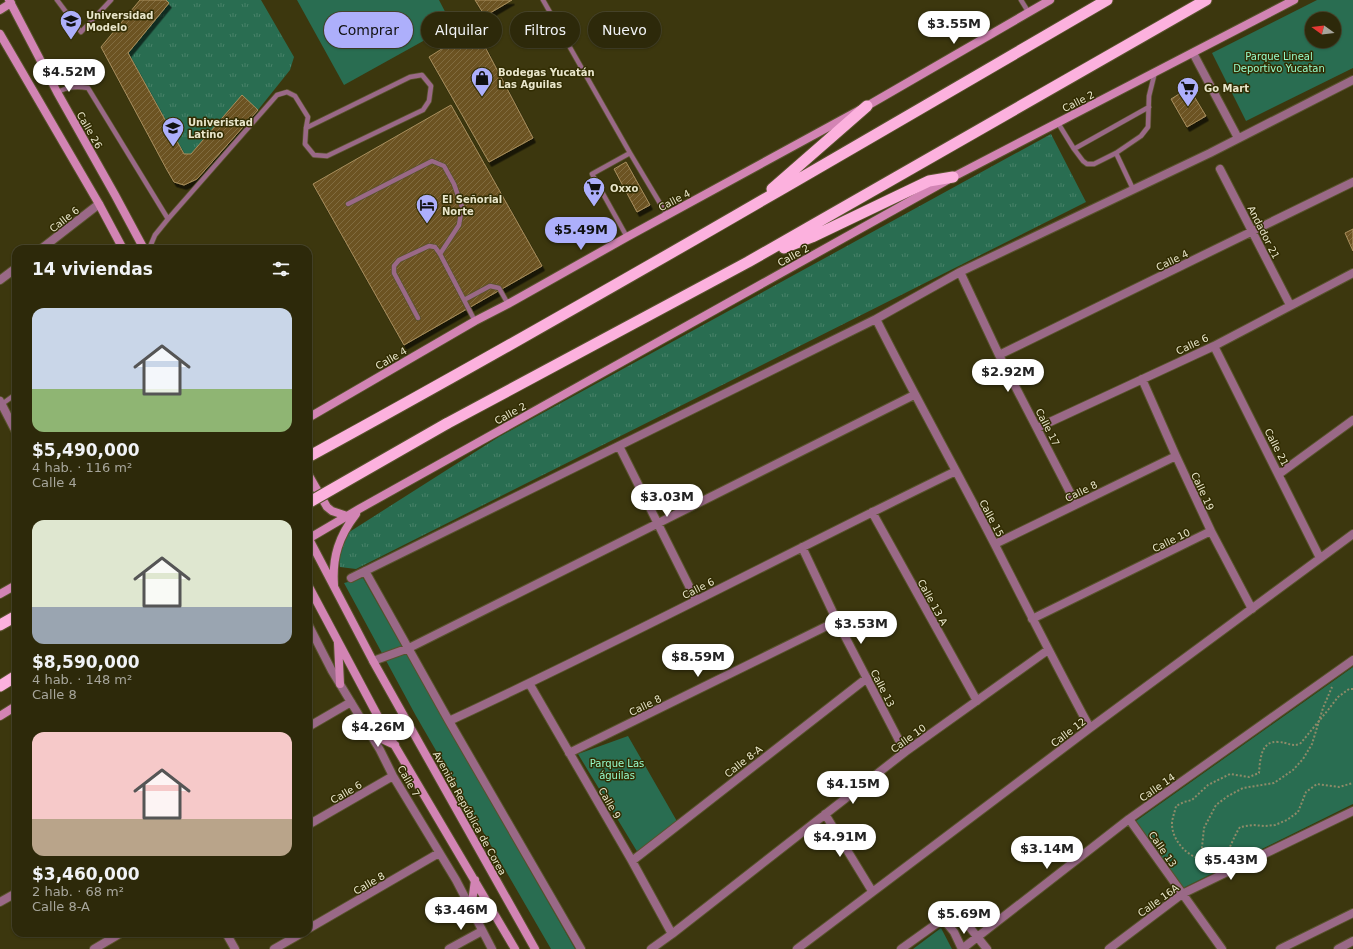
<!DOCTYPE html>
<html lang="es">
<meta charset="utf-8">
<style>
:root{--surface:#2d290a;--page:#353113;--text:#f1f3f6;--muted:#a7a69c;--line:#48452b;--accent:#adaffb}
body{margin:0;font-family:"DejaVu Sans",sans-serif;background:var(--page);color:var(--text);height:100vh;display:flex;flex-direction:column;font-size:15px;white-space:nowrap}
*{box-sizing:border-box;margin:0}
p{font-size:13px;color:var(--muted)}
.icon{flex:none;width:22px;height:22px;fill:none;stroke:currentColor;stroke-width:2;stroke-linecap:round;stroke-linejoin:round}
.map{position:relative;flex:1;overflow:hidden}
.drawer{position:absolute;left:12px;top:245px;width:300px;height:692px;display:flex;flex-direction:column;background:var(--surface);border-radius:12px;box-shadow:0 1px 3px #0004,0 0 0 1px var(--line)}
.drawer>*{flex:none}
.hud{position:absolute;left:324px;top:12px;width:380px;height:36px;display:flex;gap:8px}
.needle{width:26px;rotate:285deg}
.tools{position:absolute;left:1305px;top:12px;display:grid;gap:8px}
.tools a{display:grid;place-items:center;width:36px;height:36px;border-radius:50%;background:var(--surface);box-shadow:0 1px 3px #0004,0 0 0 1px var(--line);font-size:20px}
.price{position:absolute;translate:-50% -34px;padding:0 9px;border-radius:14px;background:#fff;color:#222;font-size:13px;line-height:26px;filter:drop-shadow(0 1px 2px #0008)}
.price::after{content:'';position:absolute;left:50%;top:24px;width:12px;height:9px;margin-left:-6px;background:inherit;clip-path:polygon(0 0,100% 0,50% 100%)}
.price.current{background:var(--accent);color:#111}
ul{padding:0;list-style:none}
li{display:grid;align-content:center;gap:8px;height:212px;padding:0 20px}
li span{display:grid;place-items:center;height:124px;border-radius:12px;color:#555}
li>.icon{margin-inline-start:auto}
span .icon{width:72px;height:72px;fill:#fffc;stroke-width:1}
li b{font-size:17px}
h2{display:flex;justify-content:space-between;align-items:center;height:48px;padding:0 20px;font-size:17px}
.chip{padding:0 14px;border-radius:18px;background:var(--surface);box-shadow:0 1px 3px #0004,0 0 0 1px var(--line);font-size:14px;line-height:36px}
.chip.current{background:var(--accent);color:#111}
.map>svg:first-child{display:block}
.grass{fill:url(#grass-tufts)}
.park{fill:#296d51;fill-rule:evenodd}
.building{fill:url(#building-hatch);stroke:#a98f5d;filter:url(#shadow)}
.lines{fill:none;stroke-linecap:round;stroke-linejoin:round}
.service-casing{stroke:#58532c;stroke-width:6}
.minor-casing{stroke:#58532c;stroke-width:10}
.tertiary-casing{stroke:#58532c;stroke-width:10}
.secondary-casing{stroke:#58532c;stroke-width:10}
.trunk-casing{stroke:#58532c;stroke-width:13}
.path{stroke:#8f8b69;stroke-width:2;stroke-dasharray:2 2;stroke-linecap:butt}
.service{stroke:#9a6987;stroke-width:4.5}
.minor{stroke:#9a6987;stroke-width:8}
.tertiary{stroke:#9a6987;stroke-width:8}
.secondary{stroke:#d284b4;stroke-width:8}
.trunk{stroke:#fcb1de;stroke-width:11}
.trunk-bridge-casing{stroke:#58532c;stroke-width:13;stroke-linecap:butt}
.trunk-bridge{stroke:#fcb1de;stroke-width:11}
.labels{text-anchor:middle;stroke-width:3;stroke-linejoin:round;paint-order:stroke}
.poi-label{font-size:10px;font-weight:bold;fill:#e9e6cb;stroke:#322d03;text-anchor:start}
.park-label{font-size:10px;fill:#96fccc;stroke:#322d03}
.street-label{font-size:10px;fill:#e9e6cb;stroke:#322d03}
</style>
<div class="map">
<svg width="1353" height="949" viewBox="0 0 1353 949">
<defs>
<pattern id="grass-tufts" width="24" height="20" patternUnits="userSpaceOnUse"><rect width="24" height="20" fill="#296d51"/><path d="M3 7l-1-3M5 7V3M7 7l1-3M15 17l-1-3M17 17v-4M19 17l1-3" fill="none" stroke="#488269"/></pattern>
<pattern id="building-hatch" width="6" height="6" patternUnits="userSpaceOnUse"><rect width="6" height="6" fill="#6c5322"/><path d="M-1 1l2-2M0 6l6-6M5 7l2-2" fill="none" stroke="#816c41"/></pattern>
<filter id="shadow"><feDropShadow dx="2.5" dy="4.5" stdDeviation="0" flood-color="#0009"/></filter>
</defs>
<rect width="100%" height="100%" fill="#3c370e"/>
<path class="grass" d="M 166,0 L 261,0 L 294,57 L 290,70 L 258,110 L 242,96 L 191,154 L 184,154 L 128,53 L 169,3 Z
M 1051,134 L 1086,202 L 356,569 L 340,567 L 338,551 L 343,536 L 497,438 Z"/>
<path class="park" d="M 297,0 L 439,0 L 452,25 L 344,85 Z
M 1317,0 L 1353,0 L 1353,68 L 1246,121 L 1212,53 ZM 1312,19 L 1334,19 L 1334,41 L 1312,41 Z
M 363,578 L 575,949 L 551,949 L 416,716 L 344,583 Z
M 1353,667 L 1353,804 L 1183,888 L 1136,821 Z
M 628,736 L 678,823 L 638,853 L 578,754 Z
M 941,928 L 952,949 L 913,949 Z"/>
<path class="building" d="M 140,0 L 166,0 L 169,3 L 128,53 L 184,154 L 191,154 L 242,95 L 258,110 L 197,179 L 184,185 L 174,182 L 167,170 L 101,47 Z
M 475,0 L 512,0 L 485,16 Z
M 475,28 L 533,138 L 489,162 L 429,57 Z
M 1189,88 L 1206,116 L 1187,127 L 1171,99 Z
M 451,105 L 542,266 L 404,345 L 313,184 Z
M 626,162 L 650,205 L 637,212 L 614,169 Z
M 1353,229 L 1353,251 L 1345,233 Z"/>
<g class="lines">
<g class="service-casing">
<path id="service" d="M 57,0 L 81,32 L 111,0
M 543,0 L 630,153 L 667,215
M 1021,0 L 1029,13
M 57,92 C 68,87 76,86 88,88 L 168,219
M 1058,123 L 1074,149 L 1083,161 L 1087,164 L 1094,164 L 1116,153 L 1141,136 L 1148,127 L 1149,96 L 1155,72
M 1074,149 L 1149,107
M 1116,153 L 1133,189
M 348,204 L 432,161 L 444,166 L 454,184 L 462,207 L 459,225 L 440,254 L 475,321
M 627,237 L 592,174 L 630,153
M 149,249 L 155,235 L 168,219 L 277,95 L 287,92 L 295,96 L 308,117 L 306,128 L 305,144 L 314,155 L 327,156 L 423,110 L 429,101 L 431,86 L 422,75 L 410,77 L 306,128
M 464,300 L 490,286 L 499,288 L 508,304
M 418,318 L 394,273 L 394,266 L 399,260 L 429,246 L 435,247 L 440,254
M 2,404 L 16,394"/>
</g>
<g class="minor-casing">
<path id="minor" d="M 1193,53 L 1238,138
M 1220,169 L 1290,305
M 41,249 L 99,204
M 960,272 L 999,355 L 1076,504
M 0,280 L 16,268
M 876,319 C 914,395 956,469 995,545 C 1026,606 1057,667 1090,728
M 1214,346 L 1320,558
M 999,355 L 1353,182
M 1142,379 L 1176,456 L 1211,531 L 1252,609
M 0,401 L 16,432
M 1037,428 L 1214,346 L 1353,273
M 619,446 L 696,600
M 1279,474 L 1353,420
M 872,512 L 977,701
M 995,544 L 1176,456
M 802,547 L 837,621 L 905,752
M 365,571 L 449,721 L 581,949
M 351,578 L 876,319 L 960,272 L 1210,153 L 1353,80
M 1032,619 L 1211,531
M 308,624 L 332,671 L 380,750 L 393,776 L 456,880 L 492,949
M 373,661 L 409,648 L 914,395
M 529,683 L 632,861 L 672,934
M 449,721 C 620,642 787,553 956,471
M 308,727 L 351,702
M 569,753 L 837,621
M 825,814 L 872,891
M 1129,819 L 1222,949
M 308,825 L 393,776
M 632,861 L 867,678
M 0,902 L 16,893
M 943,919 L 954,932 L 962,949
M 308,929 L 439,853
M 226,933 L 235,949
M 94,949 L 121,933
M 274,949 L 302,933
M 449,949 L 482,931
M 651,949 L 672,934 L 905,752 L 1048,650
M 797,949 L 1090,728 L 1353,534
M 901,949 L 943,919 C 950,916 955,916 963,919 L 987,949
M 962,949 L 1129,819 L 1353,660
M 1109,949 L 1182,894 L 1353,811"/>
</g>
<g class="tertiary-casing">
<path id="tertiary" d="M 1280,949 L 1353,913
M 1338,949 L 1353,941"/>
</g>
<g class="secondary-casing">
<path id="secondary" d="M 9,0 L 57,92 L 115,195 L 144,249
M 0,10 L 11,3
M 0,34 L 99,204 L 123,249
M 308,418 L 475,321 L 508,304 L 627,237 L 867,106 L 1050,0
M 308,474 L 327,507 L 332,511 L 347,516
M 308,537 L 373,661 L 535,949
M 308,539 L 359,509 L 953,177 L 1294,0
M 308,585 L 382,724 L 515,949
M 334,585 C 332,557 339,536 356,514
M 0,594 L 16,585
M 338,643 L 340,684
M 0,716 L 16,706
M 369,733 L 395,745
M 471,910 L 475,880"/>
</g>
<g class="trunk-casing">
<path id="trunk" d="M 772,189 L 867,106
M 784,248 L 812,237 L 929,181 L 953,177
M 446,424 L 748,262 L 1206,0
M 308,457 C 577,310 842,154 1107,0
M 0,625 L 16,616
M 0,686 L 16,676"/>
</g>
<path class="path" d="M 1353,689 L 1349,689 L 1338,697 L 1328,710 L 1300,744 C 1290,747 1288,742 1278,742 C 1261,740 1260,760 1259,773 L 1249,777 L 1230,774 L 1208,785 L 1192,800 L 1184,802 L 1176,806 C 1175,811 1173,816 1172,822 C 1171,842 1191,861 1211,861 C 1215,861 1219,860 1223,860 C 1230,849 1233,838 1240,827 L 1253,825 L 1265,826 L 1275,825 L 1287,820 L 1298,812 L 1306,792 L 1317,784 L 1339,787 L 1353,783
M 1206,872 L 1202,847 L 1204,828 L 1216,805 L 1228,796 L 1243,788 L 1274,783 L 1293,770 L 1303,759 L 1312,744 L 1323,708 L 1332,687"/>
<use href="#service" class="service"/>
<use href="#minor" class="minor"/>
<use href="#tertiary" class="tertiary"/>
<use href="#secondary" class="secondary"/>
<use href="#trunk" class="trunk"/>
<g class="trunk-bridge-casing">
<path id="trunk-bridge" d="M 308,503 L 446,424"/>
</g>
<use href="#trunk-bridge" class="trunk-bridge"/>
</g>
<defs>
<g id="university-pin" transform="scale(1.15)"><path d="M0 17L-7.5 6A9.5 9.5 0 1 1 7.5 6Z" fill="#adaffb" stroke="#322d03"/><path d="M0-5L7-2L0 1L-7-2ZM-4 1L0 2.5L4 1V4Q0 6-4 4Z" fill="#111"/></g>
<g id="shop-pin" transform="scale(1.15)"><path d="M0 17L-7.5 6A9.5 9.5 0 1 1 7.5 6Z" fill="#adaffb" stroke="#322d03"/><path d="M-5-2.5h2.3a2.7 3.5 0 0 1 5.4 0H5L5.5 6h-11ZM-1.5-2.5h3a1.5 2.3 0 0 0-3 0Z" fill="#111"/></g>
<g id="supermarket-pin" transform="scale(1.15)"><path d="M0 17L-7.5 6A9.5 9.5 0 1 1 7.5 6Z" fill="#adaffb" stroke="#322d03"/><path d="M-6-5.5h2.5l.6 2H6L4.5 2H-2.5L-4.4-4H-6ZM-1.5 3.2a1.3 1.3 0 1 0 .1 0ZM3 3.2a1.3 1.3 0 1 0 .1 0Z" fill="#111"/></g>
<g id="hotel-pin" transform="scale(1.15)"><path d="M0 17L-7.5 6A9.5 9.5 0 1 1 7.5 6Z" fill="#adaffb" stroke="#322d03"/><path d="M-6-4.5h1.5V1H6V5H4.5V3h-9V5H-6ZM-4 0a1.8 1.8 0 1 1 3.6 0ZM.5 0V-2.5h3Q6-2.5 6 0Z" fill="#111"/></g>
</defs>
<g fill-rule="evenodd">
<use href="#university-pin" x="71" y="21"/>
<use href="#shop-pin" x="482" y="78"/>
<use href="#supermarket-pin" x="1188" y="88"/>
<use href="#university-pin" x="173" y="128"/>
<use href="#supermarket-pin" x="594" y="188"/>
<use href="#hotel-pin" x="427" y="205"/>
</g>
<g class="labels">
<g class="poi-label">
<text x="86" y="19">Universidad<tspan x="86" dy="12">Modelo</tspan></text>
<text x="498" y="76">Bodegas Yucatán<tspan x="498" dy="12">Las Aguilas</tspan></text>
<text x="1204" y="92">Go Mart</text>
<text x="188" y="126">Univeristad<tspan x="188" dy="12">Latino</tspan></text>
<text x="610" y="192">Oxxo</text>
<text x="442" y="203">El Señorial<tspan x="442" dy="12">Norte</tspan></text>
</g>
<g class="park-label">
<text x="1279" y="60">Parque Lineal<tspan x="1279" dy="12">Deportivo Yucatan</tspan></text>
<text x="617" y="767">Parque Las<tspan x="617" dy="12">águilas</tspan></text>
</g>
<g class="street-label">
<text transform="translate(1078 101) rotate(-27)" y="4">Calle 2</text>
<text transform="translate(90 130) rotate(60)" y="4">Calle 26</text>
<text transform="translate(674 200) rotate(-28)" y="4">Calle 4</text>
<text transform="translate(64 219) rotate(-38)" y="4">Calle 6</text>
<text transform="translate(1264 232) rotate(63)" y="4">Andador 21</text>
<text transform="translate(793 255) rotate(-29)" y="4">Calle 2</text>
<text transform="translate(1172 260) rotate(-26)" y="4">Calle 4</text>
<text transform="translate(1192 344) rotate(-25)" y="4">Calle 6</text>
<text transform="translate(391 358) rotate(-30)" y="4">Calle 4</text>
<text transform="translate(510 413) rotate(-29)" y="4">Calle 2</text>
<text transform="translate(1048 427) rotate(63)" y="4">Calle 17</text>
<text transform="translate(1277 447) rotate(63)" y="4">Calle 21</text>
<text transform="translate(1081 491) rotate(-26)" y="4">Calle 8</text>
<text transform="translate(1203 491) rotate(65)" y="4">Calle 19</text>
<text transform="translate(992 518) rotate(62)" y="4">Calle 15</text>
<text transform="translate(1171 540) rotate(-26)" y="4">Calle 10</text>
<text transform="translate(698 588) rotate(-27)" y="4">Calle 6</text>
<text transform="translate(933 602) rotate(61)" y="4">Calle 13 A</text>
<text transform="translate(883 688) rotate(63)" y="4">Calle 13</text>
<text transform="translate(645 705) rotate(-26)" y="4">Calle 8</text>
<text transform="translate(1068 732) rotate(-37)" y="4">Calle 12</text>
<text transform="translate(908 738) rotate(-36)" y="4">Calle 10</text>
<text transform="translate(743 761) rotate(-38)" y="4">Calle 8-A</text>
<text transform="translate(409 781) rotate(60)" y="4">Calle 7</text>
<text transform="translate(1157 787) rotate(-35)" y="4">Calle 14</text>
<text transform="translate(346 792) rotate(-30)" y="4">Calle 6</text>
<text transform="translate(610 803) rotate(60)" y="4">Calle 9</text>
<text transform="translate(470 813) rotate(61)" y="4">Avenida República de Corea</text>
<text transform="translate(1163 849) rotate(55)" y="4">Calle 13</text>
<text transform="translate(369 883) rotate(-30)" y="4">Calle 8</text>
<text transform="translate(1158 900) rotate(-36)" y="4">Calle 16A</text>
</g>
</g>
</svg>
<div class="tools">
<a><svg class="needle" viewBox="-14 -14 28 28"><path d="M0-13l5 13h-10z" fill="#e53935"/><path d="M0 13l5-13h-10z" fill="#a7a69c"/></svg></a>
</div>
<b class="price" style="left:954px;top:45px">$3.55M</b>
<b class="price" style="left:69px;top:93px">$4.52M</b>
<b class="price current" style="left:581px;top:251px">$5.49M</b>
<b class="price" style="left:1008px;top:393px">$2.92M</b>
<b class="price" style="left:667px;top:518px">$3.03M</b>
<b class="price" style="left:861px;top:645px">$3.53M</b>
<b class="price" style="left:698px;top:678px">$8.59M</b>
<b class="price" style="left:378px;top:748px">$4.26M</b>
<b class="price" style="left:853px;top:805px">$4.15M</b>
<b class="price" style="left:840px;top:858px">$4.91M</b>
<b class="price" style="left:1047px;top:870px">$3.14M</b>
<b class="price" style="left:1231px;top:881px">$5.43M</b>
<b class="price" style="left:461px;top:931px">$3.46M</b>
<b class="price" style="left:964px;top:935px">$5.69M</b>
<div class="hud">
<a class="chip current">Comprar</a>
<a class="chip">Alquilar</a>
<a class="chip">Filtros</a>
<a class="chip">Nuevo</a>
</div>
<section class="drawer">
<h2>14 viviendas<svg class="icon" aria-label="filters" viewBox="0 0 24 24"><path d="M4 7h16M4 17h16"/><circle cx="9" cy="7" r="2"/><circle cx="15" cy="17" r="2"/></svg></h2>
<ul>
<li><span style="background:linear-gradient(#c9d6e8 65%,#8fb573 0)"><svg class="icon" aria-label="home" viewBox="0 0 24 24"><path d="M3 11l9-7 9 7M6 9v11h12V9"/></svg></span><div><b>$5,490,000</b><p>4 hab. · 116 m²</p><p>Calle 4</p></div></li>
<li><span style="background:linear-gradient(#dfe7d0 70%,#9aa5b1 0)"><svg class="icon" aria-label="home" viewBox="0 0 24 24"><path d="M3 11l9-7 9 7M6 9v11h12V9"/></svg></span><div><b>$8,590,000</b><p>4 hab. · 148 m²</p><p>Calle 8</p></div></li>
<li><span style="background:linear-gradient(#f6c9c9 70%,#b9a48a 0)"><svg class="icon" aria-label="home" viewBox="0 0 24 24"><path d="M3 11l9-7 9 7M6 9v11h12V9"/></svg></span><div><b>$3,460,000</b><p>2 hab. · 68 m²</p><p>Calle 8-A</p></div></li>
</ul>
</section>
</div>
